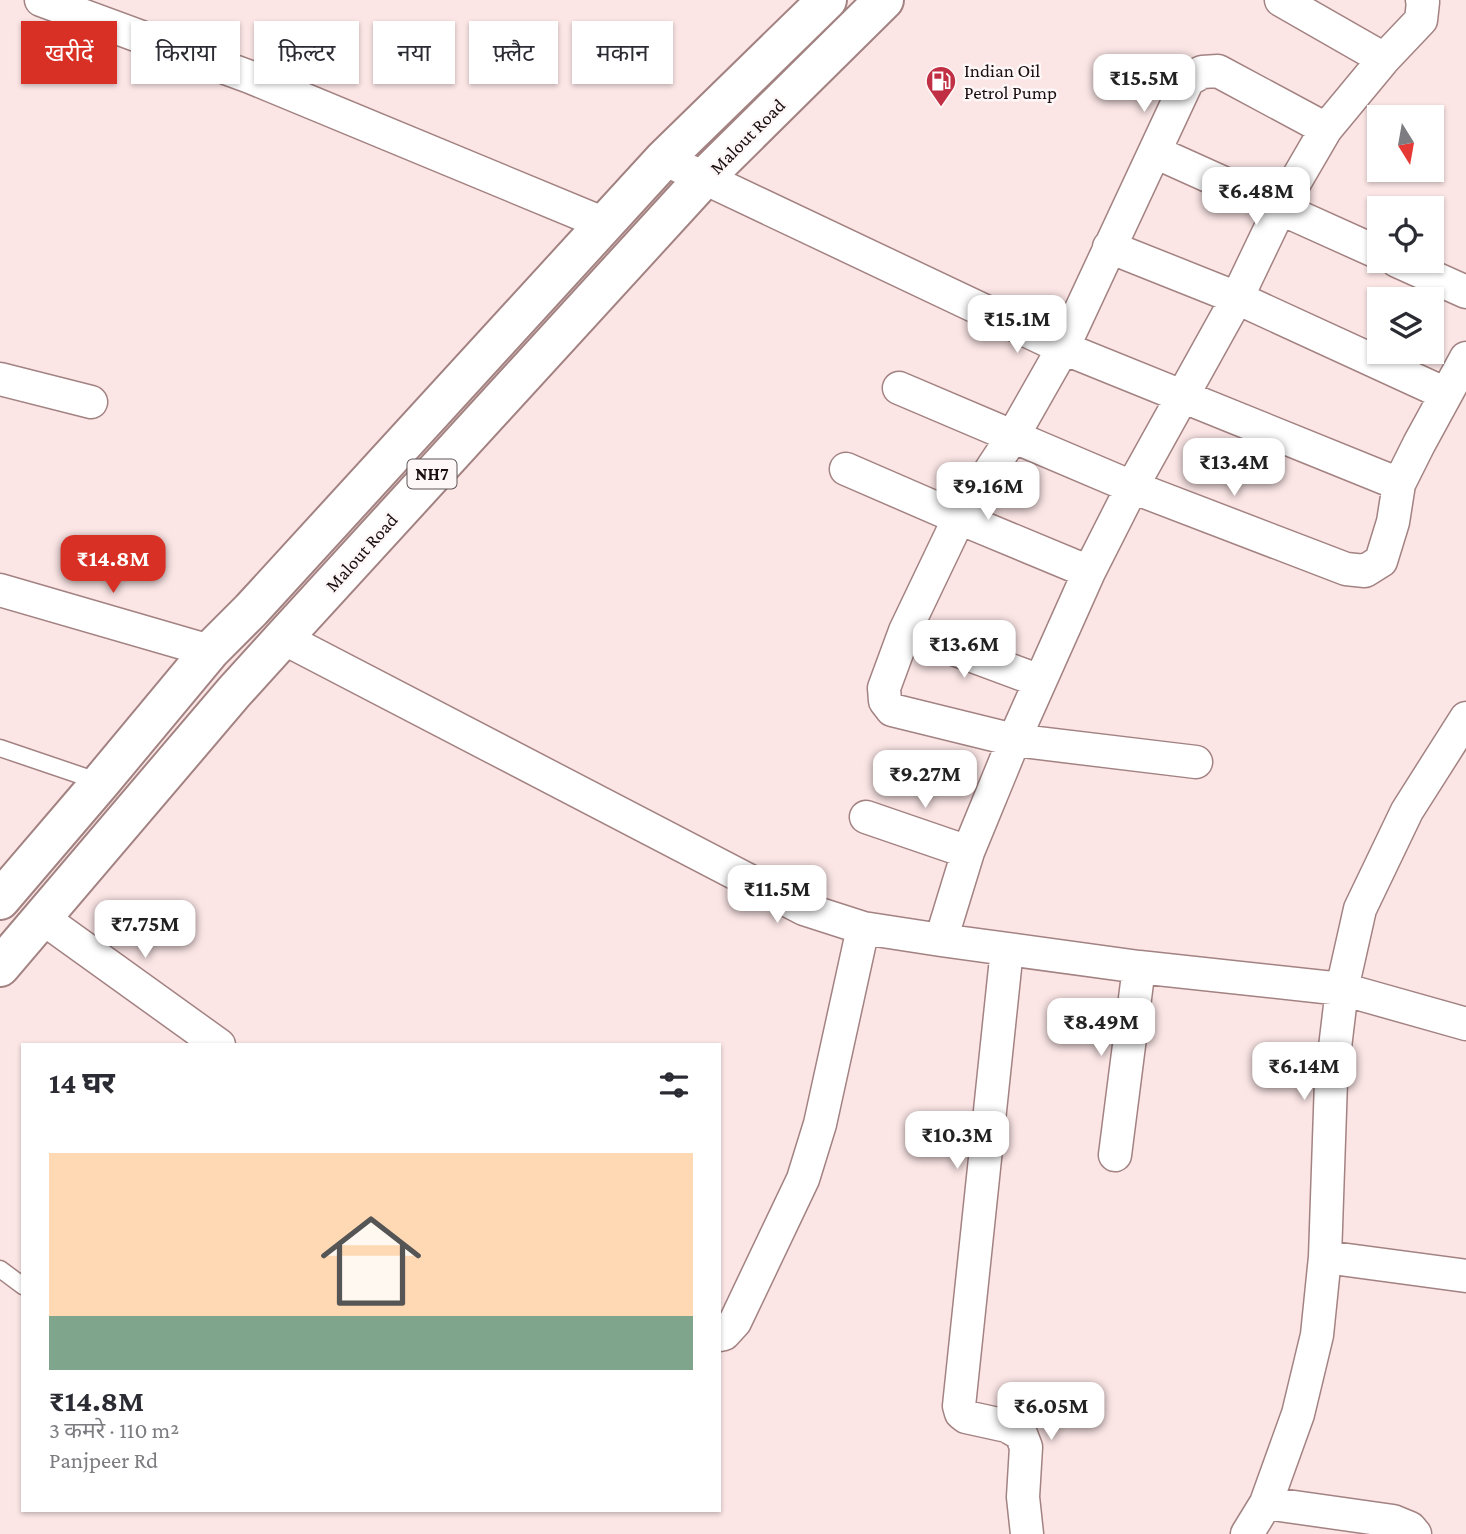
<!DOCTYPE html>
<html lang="hi">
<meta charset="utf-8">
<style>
:root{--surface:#fff;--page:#f2f2f3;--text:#2b2b33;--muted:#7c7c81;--accent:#d93025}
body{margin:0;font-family:"Crimson Pro","Noto Sans Devanagari",serif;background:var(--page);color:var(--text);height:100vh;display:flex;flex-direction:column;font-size:26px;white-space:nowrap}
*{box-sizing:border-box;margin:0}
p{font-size:23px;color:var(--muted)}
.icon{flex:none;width:38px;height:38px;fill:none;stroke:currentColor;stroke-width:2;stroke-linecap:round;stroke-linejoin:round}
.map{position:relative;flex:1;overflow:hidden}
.drawer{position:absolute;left:21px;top:1043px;width:700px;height:469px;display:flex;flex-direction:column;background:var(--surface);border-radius:0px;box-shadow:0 2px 5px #0004}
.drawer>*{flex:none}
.guide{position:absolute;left:21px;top:21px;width:700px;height:63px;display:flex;gap:14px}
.needle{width:46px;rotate:169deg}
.buttons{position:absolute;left:1367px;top:105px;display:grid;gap:14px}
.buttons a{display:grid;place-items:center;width:77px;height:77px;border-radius:0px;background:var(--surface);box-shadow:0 2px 5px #0004;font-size:35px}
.price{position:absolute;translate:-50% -60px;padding:0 16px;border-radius:14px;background:#fff;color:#222;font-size:23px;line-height:46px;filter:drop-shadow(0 2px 4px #0008)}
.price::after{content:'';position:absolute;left:50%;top:42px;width:21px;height:16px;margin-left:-10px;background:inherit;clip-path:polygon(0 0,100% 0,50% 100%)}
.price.selected{background:var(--accent);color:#fff}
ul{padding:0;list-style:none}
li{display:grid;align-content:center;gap:14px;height:371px;padding:0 28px}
li span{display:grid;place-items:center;height:217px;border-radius:0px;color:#555}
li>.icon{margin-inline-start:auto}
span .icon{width:126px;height:126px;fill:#fffc;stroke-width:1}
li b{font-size:30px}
h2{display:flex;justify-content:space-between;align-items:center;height:84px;padding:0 28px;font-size:30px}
.tag{padding:0 24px;border-radius:0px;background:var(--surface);box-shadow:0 2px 5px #0004;font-size:24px;line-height:63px}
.tag.selected{background:var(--accent);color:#fff}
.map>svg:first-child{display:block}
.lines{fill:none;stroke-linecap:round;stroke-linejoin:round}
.lane-casing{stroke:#a38282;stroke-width:19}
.street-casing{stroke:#a38282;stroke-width:35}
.highway-casing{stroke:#a38282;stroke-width:42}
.lane{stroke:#fff;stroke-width:16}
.street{stroke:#fff;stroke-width:32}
.highway{stroke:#fff;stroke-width:38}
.labels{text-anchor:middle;stroke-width:5;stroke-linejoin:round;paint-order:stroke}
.shield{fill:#fef7f7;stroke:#5e5455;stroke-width:2}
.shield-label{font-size:18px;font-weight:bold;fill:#1a0e0f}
.poi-label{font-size:19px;fill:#1a0e0f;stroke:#fef7f7;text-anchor:start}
.street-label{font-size:19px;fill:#1a0e0f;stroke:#fef7f7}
</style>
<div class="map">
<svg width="1466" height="1534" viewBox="0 0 1466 1534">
<rect width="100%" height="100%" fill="#fbe5e5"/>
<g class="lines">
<g class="lane-casing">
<path id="lane" d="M 0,748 L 100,782
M 0,1269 L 23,1286"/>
</g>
<g class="street-casing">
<path id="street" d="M 41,0 L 250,77 L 605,224
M 1281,0 L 1384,59
M 1155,152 L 1379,253
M 664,159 L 1063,348 L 1399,484
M 1109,247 L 1237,298 L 1446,394
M 1397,261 L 1466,292
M 0,379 L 91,402
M 899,388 L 1132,487 L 1346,569 L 1365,571 L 1381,561 L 1393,522 L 1399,484 L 1419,444 L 1466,358
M 846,469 L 959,518 L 1089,572
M 0,590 L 210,651
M 905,631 L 1040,681
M 283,638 L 804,909 L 863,928 L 941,940 L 1139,967 L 1342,989 L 1466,1024
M 1196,762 L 1014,740 L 892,710 L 885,701 L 884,688 L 905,631 L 959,518 L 1013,436 L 1063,348 L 1188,80 L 1202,72 L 1218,71 L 1326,129
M 866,817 L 968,852
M 41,917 L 219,1045
M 941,940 L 968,852 L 1014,740 L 1089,572 L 1132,487 L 1237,298 L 1280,208 L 1326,129 L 1384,59 L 1421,20 L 1423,2 L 1422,0
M 1007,949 L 959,1406 L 961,1413 L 966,1417 L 1007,1426 L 1021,1434 L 1026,1447 L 1023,1497 L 1027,1534
M 1115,1155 L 1139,967
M 1325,1257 L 1466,1276
M 719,1335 L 724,1334 L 735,1322 L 803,1179 L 820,1124 L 863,928
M 1266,1503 L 1393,1521 L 1410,1528 L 1415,1534
M 1247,1534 L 1266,1503 L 1298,1414 L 1317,1335 L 1325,1257 L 1331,1081 L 1342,989 L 1360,909 L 1407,811 L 1466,718"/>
</g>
<g class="highway-casing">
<path id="highway" d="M 0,900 L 101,782 L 210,651 L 251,610 L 664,159 L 827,0
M 0,967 L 234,692 L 283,638 L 704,178 L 884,0"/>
</g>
<use href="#lane" class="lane"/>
<use href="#street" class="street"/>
<use href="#highway" class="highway"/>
</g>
<defs>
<g id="fuel-pin" transform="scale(1.575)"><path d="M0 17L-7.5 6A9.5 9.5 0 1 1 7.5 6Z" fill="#c02f43" stroke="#fef7f7"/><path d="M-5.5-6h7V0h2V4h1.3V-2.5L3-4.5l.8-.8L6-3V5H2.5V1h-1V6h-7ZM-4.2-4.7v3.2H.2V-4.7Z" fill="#fff"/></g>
</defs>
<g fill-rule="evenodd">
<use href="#fuel-pin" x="941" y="81"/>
</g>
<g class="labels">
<rect class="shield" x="407.5" y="459.5" width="49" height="29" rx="5"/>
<g class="shield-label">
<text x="432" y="480">NH7</text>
</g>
<g class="poi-label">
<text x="964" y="77">Indian Oil<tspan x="964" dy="22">Petrol Pump</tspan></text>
</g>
<g class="street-label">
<text transform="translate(747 136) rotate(-45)" y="7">Malout Road</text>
<text transform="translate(361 552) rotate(-48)" y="7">Malout Road</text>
</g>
</g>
</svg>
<div class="buttons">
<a><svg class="needle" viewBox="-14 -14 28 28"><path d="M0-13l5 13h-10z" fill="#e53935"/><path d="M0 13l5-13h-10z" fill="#7c7c81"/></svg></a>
<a><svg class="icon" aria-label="locate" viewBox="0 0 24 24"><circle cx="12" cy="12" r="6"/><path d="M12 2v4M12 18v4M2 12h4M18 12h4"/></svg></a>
<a><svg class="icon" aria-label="layers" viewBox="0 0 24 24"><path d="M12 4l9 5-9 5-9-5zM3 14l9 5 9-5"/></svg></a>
</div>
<b class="price" style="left:1144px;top:114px">₹15.5M</b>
<b class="price" style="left:1256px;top:227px">₹6.48M</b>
<b class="price" style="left:1017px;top:355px">₹15.1M</b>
<b class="price" style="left:1234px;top:498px">₹13.4M</b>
<b class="price" style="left:988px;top:522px">₹9.16M</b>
<b class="price selected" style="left:113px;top:595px">₹14.8M</b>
<b class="price" style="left:964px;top:680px">₹13.6M</b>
<b class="price" style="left:925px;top:810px">₹9.27M</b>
<b class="price" style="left:777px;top:925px">₹11.5M</b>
<b class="price" style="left:145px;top:960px">₹7.75M</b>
<b class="price" style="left:1101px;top:1058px">₹8.49M</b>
<b class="price" style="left:1304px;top:1102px">₹6.14M</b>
<b class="price" style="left:957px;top:1171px">₹10.3M</b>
<b class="price" style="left:1051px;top:1442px">₹6.05M</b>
<div class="guide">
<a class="tag selected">खरीदें</a>
<a class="tag">किराया</a>
<a class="tag">फ़िल्टर</a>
<a class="tag">नया</a>
<a class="tag">फ़्लैट</a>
<a class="tag">मकान</a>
</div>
<section class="drawer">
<h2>14 घर<svg class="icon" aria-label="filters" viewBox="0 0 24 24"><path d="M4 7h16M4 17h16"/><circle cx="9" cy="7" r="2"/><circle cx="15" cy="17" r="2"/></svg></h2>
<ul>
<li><span style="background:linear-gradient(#ffd9b3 75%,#7fa58c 0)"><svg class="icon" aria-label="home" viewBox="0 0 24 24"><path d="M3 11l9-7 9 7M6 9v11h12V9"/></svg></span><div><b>₹14.8M</b><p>3 कमरे · 110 m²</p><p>Panjpeer Rd</p></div></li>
</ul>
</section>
</div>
